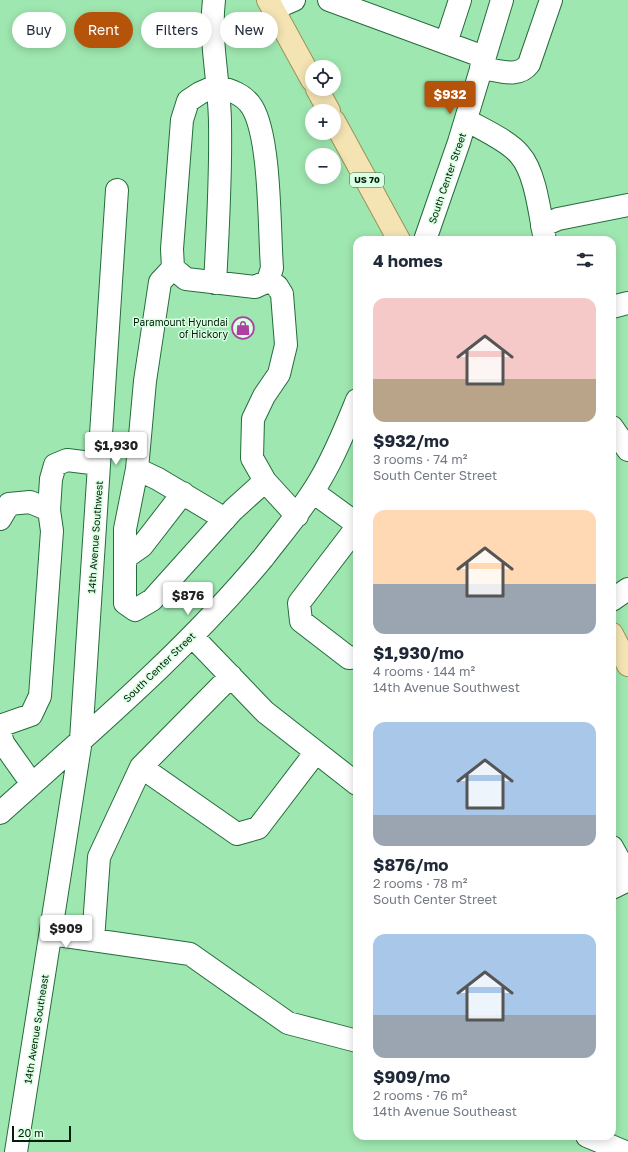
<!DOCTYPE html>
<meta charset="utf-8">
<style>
:root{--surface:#fff;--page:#f6f6f7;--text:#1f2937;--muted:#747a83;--accent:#b45309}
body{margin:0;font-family:"Golos Text",sans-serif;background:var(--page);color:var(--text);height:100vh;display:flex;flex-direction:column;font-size:15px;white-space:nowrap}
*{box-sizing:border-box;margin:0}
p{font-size:13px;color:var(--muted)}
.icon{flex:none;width:22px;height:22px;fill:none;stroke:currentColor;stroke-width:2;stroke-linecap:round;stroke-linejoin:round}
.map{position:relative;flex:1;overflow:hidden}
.side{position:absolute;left:353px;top:236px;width:263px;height:904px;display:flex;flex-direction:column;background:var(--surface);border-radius:12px;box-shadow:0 2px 10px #0003}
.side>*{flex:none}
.guide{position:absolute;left:12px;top:12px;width:281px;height:36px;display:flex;gap:8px}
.buttons{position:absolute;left:305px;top:60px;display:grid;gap:8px}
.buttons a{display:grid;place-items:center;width:36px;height:36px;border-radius:50%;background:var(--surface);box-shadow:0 2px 10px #0003;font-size:20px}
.scale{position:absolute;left:12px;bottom:10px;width:59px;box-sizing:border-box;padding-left:4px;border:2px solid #021f0b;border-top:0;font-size:11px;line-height:14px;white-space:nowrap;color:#021f0b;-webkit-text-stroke:3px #dbffe2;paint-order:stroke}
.price{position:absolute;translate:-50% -34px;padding:0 9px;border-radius:4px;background:#fff;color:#222;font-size:13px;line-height:26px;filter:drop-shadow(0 1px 2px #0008)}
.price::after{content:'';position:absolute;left:50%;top:24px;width:12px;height:9px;margin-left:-6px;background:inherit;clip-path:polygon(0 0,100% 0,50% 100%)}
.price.on{background:var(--accent);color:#fff}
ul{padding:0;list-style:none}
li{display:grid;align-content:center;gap:8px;height:212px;padding:0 20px}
li span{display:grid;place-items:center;height:124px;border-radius:12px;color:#555}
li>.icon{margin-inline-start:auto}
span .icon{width:72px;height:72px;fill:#fffc;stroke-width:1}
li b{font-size:17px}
h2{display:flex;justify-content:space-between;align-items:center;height:48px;padding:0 20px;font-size:17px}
.chip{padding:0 14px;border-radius:18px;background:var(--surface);box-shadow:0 2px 10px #0003;font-size:14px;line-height:36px}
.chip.on{background:var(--accent);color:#fff}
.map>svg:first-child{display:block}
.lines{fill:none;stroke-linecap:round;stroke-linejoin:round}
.minor-casing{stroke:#246c3c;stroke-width:24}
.major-casing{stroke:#9b9358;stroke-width:24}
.minor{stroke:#fff;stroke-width:22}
.major{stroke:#f4e4b4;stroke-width:22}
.labels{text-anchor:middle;stroke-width:3;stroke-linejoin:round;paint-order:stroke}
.shield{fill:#dbffe2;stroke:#43624c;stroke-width:1}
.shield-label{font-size:9px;font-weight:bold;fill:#021f0b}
.street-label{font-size:10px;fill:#021f0b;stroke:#dbffe2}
.poi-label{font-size:10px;fill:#021f0b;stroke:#dbffe2;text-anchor:end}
</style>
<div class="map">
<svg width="628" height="1152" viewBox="0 0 628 1152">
<rect width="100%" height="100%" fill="#9fe7b0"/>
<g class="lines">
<g class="minor-casing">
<path id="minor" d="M 214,0 C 209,42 220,84 220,124 C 221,177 218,230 215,283
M 329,0 L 484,57
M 273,9 L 294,0
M 446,43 L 460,0
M 481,68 C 498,70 518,79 529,64 L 551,0
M 216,86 C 230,90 244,94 252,107 C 271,138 269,230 272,268 L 268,281 L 255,287 L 186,279 L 173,268 L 172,249 L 182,120 L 188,101 L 200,93 Z
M 466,120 C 482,129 509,141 520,155 C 536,173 540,216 545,240
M 542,226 L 558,219 L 628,205
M 425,240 L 459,142 L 502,0
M 173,268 L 160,282 L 145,381 L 137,469 L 125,529 L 125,603 L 135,610 L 152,600 L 233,510 L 265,481
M 268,281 L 277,286 L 282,294 L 286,345 L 279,374 L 264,396 L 253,419 L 252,458 L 265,481 L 297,516
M 612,307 L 628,303
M 612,427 L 628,450
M 137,469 L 158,479 L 225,519
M 313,492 L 357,524
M 49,510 L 51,479 L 55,465 L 67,460 L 99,464
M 0,519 L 9,504 L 30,502 L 49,510 L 52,531 L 40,696 L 31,715 L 0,726
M 357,527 L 299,603 L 301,621 L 349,658 L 357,657
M 125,558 L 142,546 L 183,493
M 612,600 L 628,589
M 192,636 L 265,712 L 357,784
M 0,732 L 3,743 L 32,784
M 141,767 L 237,834 L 258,828 L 316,752
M 0,813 C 91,731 185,652 263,558 C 283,532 304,508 320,480 C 335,455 346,427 357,400
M 612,847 L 628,876
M 612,888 L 628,880
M 51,934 L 190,954 L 288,1023 L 357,1041
M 93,940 L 99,857 L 141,767 L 231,676
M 587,1136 L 625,1152
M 16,1152 L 81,740 L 117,190"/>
</g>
<g class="major-casing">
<path id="major" d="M 268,0 L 312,80
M 317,89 L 329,111
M 334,121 L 399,240
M 612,634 L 628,665"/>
</g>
<use href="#minor" class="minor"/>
<use href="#major" class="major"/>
</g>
<defs>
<g id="shop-ring" transform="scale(1.15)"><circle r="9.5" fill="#dbffe2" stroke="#ab41a3" stroke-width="1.5"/><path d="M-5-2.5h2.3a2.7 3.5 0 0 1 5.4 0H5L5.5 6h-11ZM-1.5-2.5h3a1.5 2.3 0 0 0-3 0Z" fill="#ab41a3"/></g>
</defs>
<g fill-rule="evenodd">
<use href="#shop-ring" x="243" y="328"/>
</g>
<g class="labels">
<rect class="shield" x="350" y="173" width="34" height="14" rx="3"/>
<g class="shield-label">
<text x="367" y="183">US 70</text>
</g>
<g class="street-label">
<text transform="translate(447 178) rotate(-71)" y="4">South Center Street</text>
<text transform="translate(95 537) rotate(-86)" y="4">14th Avenue Southwest</text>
<text transform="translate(159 667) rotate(-44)" y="4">South Center Street</text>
<text transform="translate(36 1029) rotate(-81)" y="4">14th Avenue Southeast</text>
</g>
<g class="poi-label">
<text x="228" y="326">Paramount Hyundai<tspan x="228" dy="12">of Hickory</tspan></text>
</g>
</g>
</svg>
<div class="buttons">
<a><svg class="icon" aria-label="locate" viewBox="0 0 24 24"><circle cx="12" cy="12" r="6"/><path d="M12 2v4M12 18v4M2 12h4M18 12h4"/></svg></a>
<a>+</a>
<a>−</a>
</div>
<div class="scale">20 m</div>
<b class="price on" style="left:450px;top:115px">$932</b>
<b class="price" style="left:116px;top:466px">$1,930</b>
<b class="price" style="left:188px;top:616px">$876</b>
<b class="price" style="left:66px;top:949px">$909</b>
<div class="guide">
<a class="chip">Buy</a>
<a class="chip on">Rent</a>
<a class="chip">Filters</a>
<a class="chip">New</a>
</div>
<section class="side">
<h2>4 homes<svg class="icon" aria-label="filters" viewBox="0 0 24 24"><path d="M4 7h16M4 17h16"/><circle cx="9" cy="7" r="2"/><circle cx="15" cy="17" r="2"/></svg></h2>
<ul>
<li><span style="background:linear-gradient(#f6c9c9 65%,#b9a48a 0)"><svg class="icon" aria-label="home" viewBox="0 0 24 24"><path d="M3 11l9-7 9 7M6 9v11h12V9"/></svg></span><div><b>$932/mo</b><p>3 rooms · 74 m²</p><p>South Center Street</p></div></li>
<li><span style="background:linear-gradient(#ffd9b3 60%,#9aa5b1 0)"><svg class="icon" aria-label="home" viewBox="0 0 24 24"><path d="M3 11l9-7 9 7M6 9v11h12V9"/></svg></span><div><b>$1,930/mo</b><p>4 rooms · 144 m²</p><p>14th Avenue Southwest</p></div></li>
<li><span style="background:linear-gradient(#a9c7e8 75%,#9aa5b1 0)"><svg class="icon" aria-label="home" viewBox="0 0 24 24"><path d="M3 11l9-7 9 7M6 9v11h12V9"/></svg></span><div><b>$876/mo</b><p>2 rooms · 78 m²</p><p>South Center Street</p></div></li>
<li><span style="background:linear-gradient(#a9c7e8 65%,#9aa5b1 0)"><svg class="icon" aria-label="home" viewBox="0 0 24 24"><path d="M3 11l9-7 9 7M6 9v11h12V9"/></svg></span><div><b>$909/mo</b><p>2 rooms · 76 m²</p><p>14th Avenue Southeast</p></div></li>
</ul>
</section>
</div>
